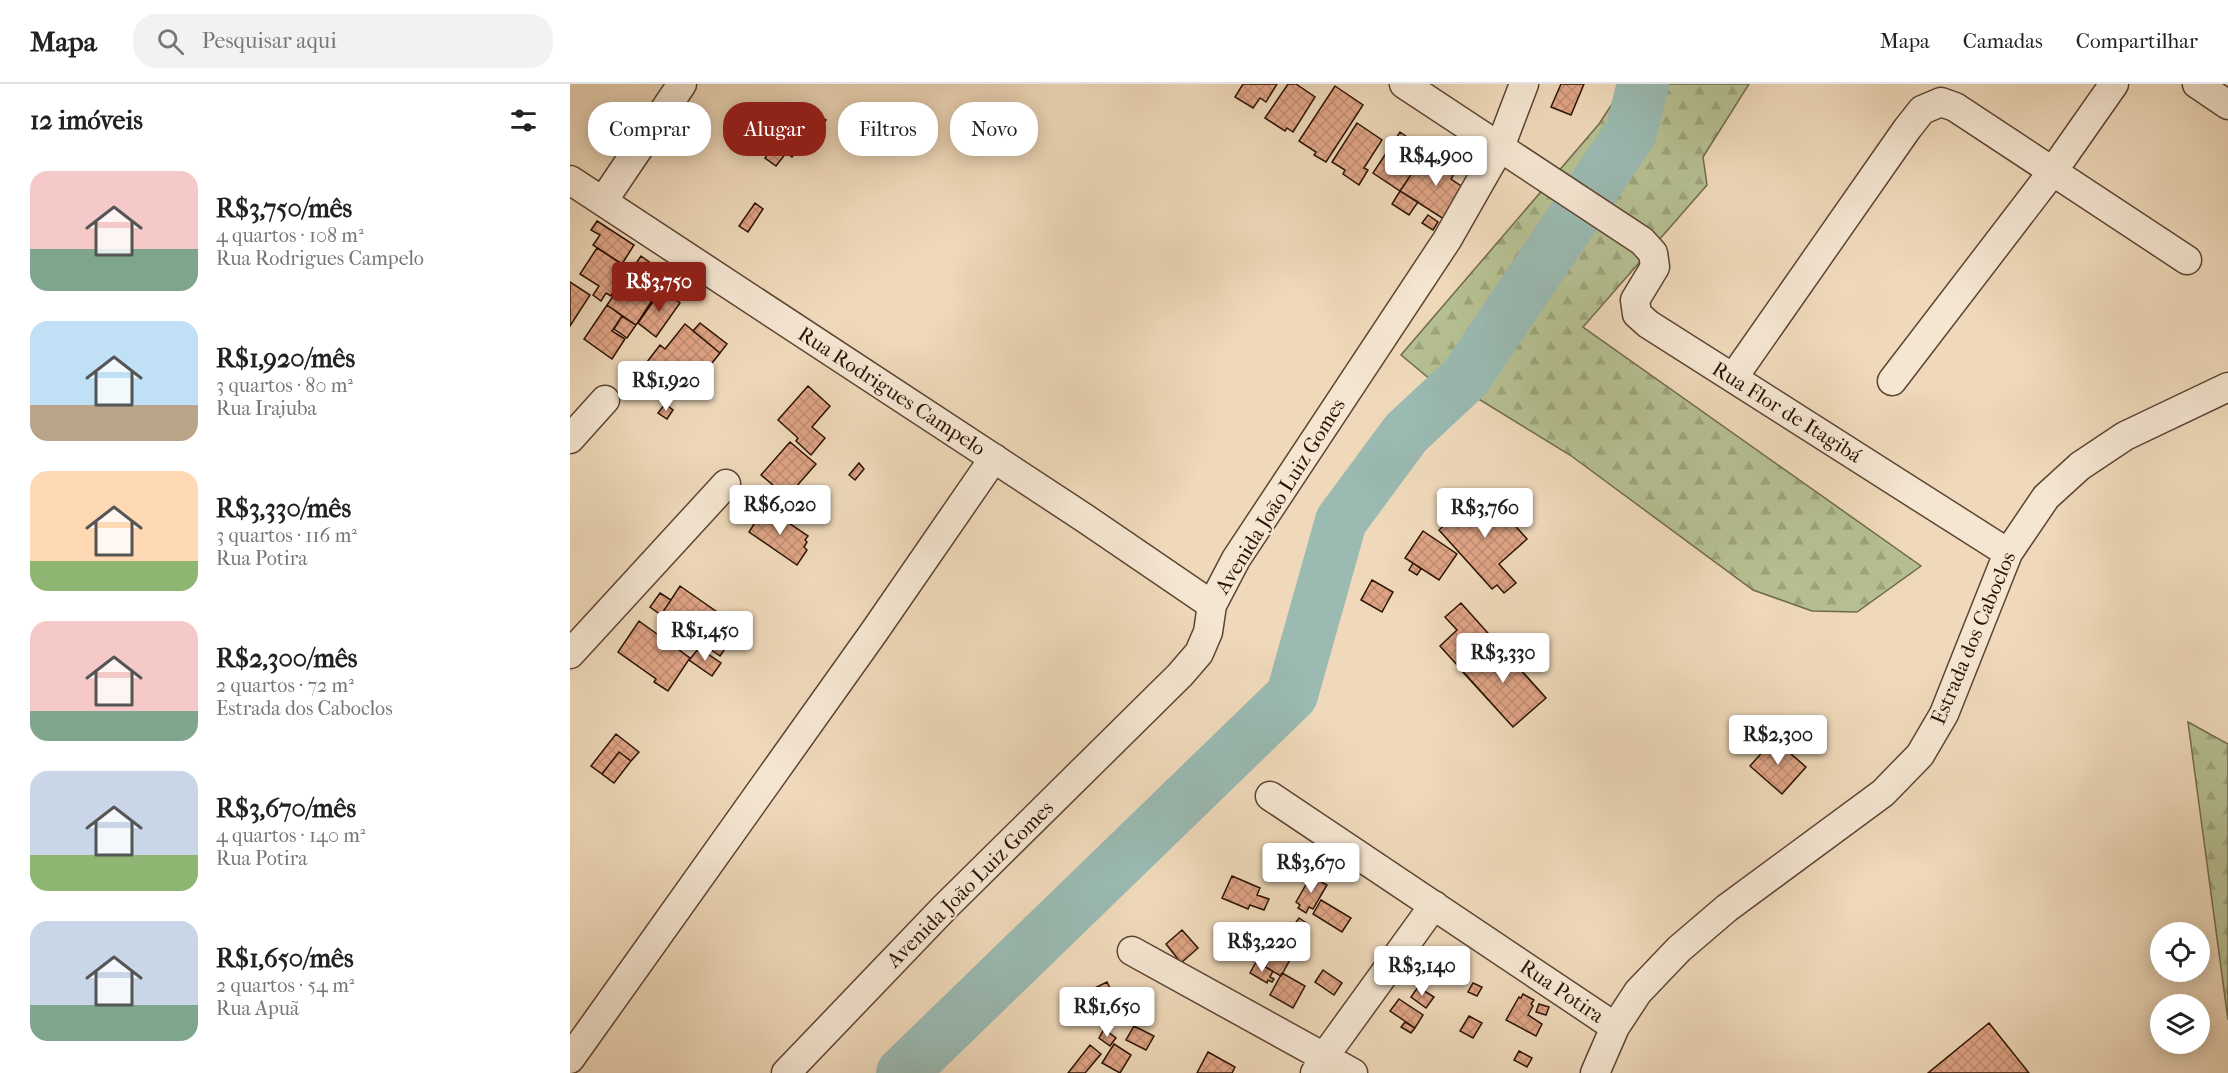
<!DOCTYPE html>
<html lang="pt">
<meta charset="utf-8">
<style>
:root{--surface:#fff;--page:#f2f2f2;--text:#222;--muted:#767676;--line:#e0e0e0;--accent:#8f2418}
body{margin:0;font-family:"IM FELL French Canon",serif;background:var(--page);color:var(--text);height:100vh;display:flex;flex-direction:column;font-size:22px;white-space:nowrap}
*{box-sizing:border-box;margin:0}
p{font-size:20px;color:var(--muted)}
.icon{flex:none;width:33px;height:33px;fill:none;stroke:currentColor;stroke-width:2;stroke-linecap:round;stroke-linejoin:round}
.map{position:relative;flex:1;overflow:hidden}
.panel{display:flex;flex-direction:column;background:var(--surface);width:570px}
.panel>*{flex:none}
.top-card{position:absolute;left:18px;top:18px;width:570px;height:54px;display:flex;gap:12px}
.buttons{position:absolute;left:1580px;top:838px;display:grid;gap:12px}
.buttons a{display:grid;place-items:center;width:60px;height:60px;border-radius:50%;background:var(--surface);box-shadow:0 3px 15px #0003;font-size:30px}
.price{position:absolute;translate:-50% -51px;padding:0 14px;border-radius:6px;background:#fff;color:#222;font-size:20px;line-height:39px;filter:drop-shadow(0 2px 3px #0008)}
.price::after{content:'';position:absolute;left:50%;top:36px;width:18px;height:14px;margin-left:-9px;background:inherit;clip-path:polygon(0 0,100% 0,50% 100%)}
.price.selected{background:var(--accent);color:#fff}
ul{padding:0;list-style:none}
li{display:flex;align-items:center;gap:18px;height:150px;padding:0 30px}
li span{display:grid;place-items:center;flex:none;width:168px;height:120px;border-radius:18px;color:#555}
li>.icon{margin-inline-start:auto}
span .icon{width:72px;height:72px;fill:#fffc;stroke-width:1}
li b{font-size:26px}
h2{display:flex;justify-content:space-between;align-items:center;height:72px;padding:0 30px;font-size:26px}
.pill{padding:0 21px;border-radius:24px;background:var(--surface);box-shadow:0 3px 15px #0003;font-size:21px;line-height:54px}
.pill.selected{background:var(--accent);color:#fff}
header{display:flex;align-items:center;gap:36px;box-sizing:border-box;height:84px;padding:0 30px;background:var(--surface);border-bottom:2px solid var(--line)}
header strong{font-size:28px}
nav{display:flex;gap:33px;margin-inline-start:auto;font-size:21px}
.search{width:420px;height:54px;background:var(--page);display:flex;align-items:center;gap:15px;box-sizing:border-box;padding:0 21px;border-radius:24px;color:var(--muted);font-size:22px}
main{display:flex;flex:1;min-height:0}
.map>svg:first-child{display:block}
.forest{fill:url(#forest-firs);stroke:#716a4c;stroke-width:1.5}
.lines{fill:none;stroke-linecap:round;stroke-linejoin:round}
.river{stroke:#9abab2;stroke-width:52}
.building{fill:url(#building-cross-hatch);stroke:#2c1306;stroke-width:1.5}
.minor-casing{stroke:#5d4433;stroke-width:31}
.minor{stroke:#f5e6d2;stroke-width:28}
.labels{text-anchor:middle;stroke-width:4.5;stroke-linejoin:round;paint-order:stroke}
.street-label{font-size:21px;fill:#2c1306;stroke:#f5e6d2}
</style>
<header>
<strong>Mapa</strong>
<div class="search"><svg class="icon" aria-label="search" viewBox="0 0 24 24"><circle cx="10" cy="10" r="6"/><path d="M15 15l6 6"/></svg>Pesquisar aqui</div>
<nav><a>Mapa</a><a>Camadas</a><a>Compartilhar</a></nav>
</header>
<main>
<section class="panel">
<h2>12 imóveis<svg class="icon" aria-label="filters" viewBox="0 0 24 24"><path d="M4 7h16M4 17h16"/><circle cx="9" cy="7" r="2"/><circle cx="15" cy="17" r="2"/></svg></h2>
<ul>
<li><span style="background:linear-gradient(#f6c9c9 65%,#7fa58c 0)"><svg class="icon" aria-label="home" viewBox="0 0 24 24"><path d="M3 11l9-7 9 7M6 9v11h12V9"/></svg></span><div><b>R$3,750/mês</b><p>4 quartos · 108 m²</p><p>Rua Rodrigues Campelo</p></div></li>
<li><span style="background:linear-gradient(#bfe0f5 70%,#b9a48a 0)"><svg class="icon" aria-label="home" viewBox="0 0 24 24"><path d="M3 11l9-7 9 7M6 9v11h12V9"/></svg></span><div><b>R$1,920/mês</b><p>3 quartos · 80 m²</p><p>Rua Irajuba</p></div></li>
<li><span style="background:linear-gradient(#ffd9b3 75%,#8fb573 0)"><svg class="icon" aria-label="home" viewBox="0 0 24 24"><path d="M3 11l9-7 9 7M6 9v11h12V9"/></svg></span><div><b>R$3,330/mês</b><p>3 quartos · 116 m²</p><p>Rua Potira</p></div></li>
<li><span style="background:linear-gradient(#f6c9c9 75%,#7fa58c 0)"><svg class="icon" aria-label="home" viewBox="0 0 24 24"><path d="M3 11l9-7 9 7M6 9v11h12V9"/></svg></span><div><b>R$2,300/mês</b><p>2 quartos · 72 m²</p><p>Estrada dos Caboclos</p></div></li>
<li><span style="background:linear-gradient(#c9d6e8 70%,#8fb573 0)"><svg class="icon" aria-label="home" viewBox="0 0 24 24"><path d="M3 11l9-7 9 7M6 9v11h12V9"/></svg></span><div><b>R$3,670/mês</b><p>4 quartos · 140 m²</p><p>Rua Potira</p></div></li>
<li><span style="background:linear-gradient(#c9d6e8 70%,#7fa58c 0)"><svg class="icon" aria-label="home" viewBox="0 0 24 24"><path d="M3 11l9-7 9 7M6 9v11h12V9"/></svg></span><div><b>R$1,650/mês</b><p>2 quartos · 54 m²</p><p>Rua Apuã</p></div></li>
</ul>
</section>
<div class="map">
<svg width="1658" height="989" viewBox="0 0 1658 989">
<defs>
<pattern id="forest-firs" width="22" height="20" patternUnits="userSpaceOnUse" patternTransform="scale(1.5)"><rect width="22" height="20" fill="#b6c092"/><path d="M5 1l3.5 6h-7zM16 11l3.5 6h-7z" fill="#9da47c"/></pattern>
<pattern id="building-cross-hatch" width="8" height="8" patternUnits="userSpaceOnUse" patternTransform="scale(1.5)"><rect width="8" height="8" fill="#dfa485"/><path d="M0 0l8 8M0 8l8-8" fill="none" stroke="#c08c71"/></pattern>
</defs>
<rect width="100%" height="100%" fill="#efd9ba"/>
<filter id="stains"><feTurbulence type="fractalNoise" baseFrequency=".00333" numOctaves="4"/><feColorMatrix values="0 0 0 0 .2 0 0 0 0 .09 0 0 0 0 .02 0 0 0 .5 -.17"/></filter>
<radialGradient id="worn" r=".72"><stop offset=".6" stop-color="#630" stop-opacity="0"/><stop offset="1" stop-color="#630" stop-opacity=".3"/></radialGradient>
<path class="forest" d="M 1055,0 L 1179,0 L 1133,73 L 1137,101 L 1013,243 L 1351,482 L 1287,528 L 1242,527 L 1183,506 L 1000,371 L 894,306 L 866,300 L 831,271 L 1029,40 Z
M 1618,638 L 1658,660 L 1658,936 Z"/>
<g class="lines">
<path class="river" d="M 332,989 L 722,611 L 771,437 L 836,349 L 896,293 L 1061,48 L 1073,0"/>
</g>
<path class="building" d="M 673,0 L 707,0 L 696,18 L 690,14 L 683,24 L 665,13 Z
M 718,0 L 726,0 L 745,13 L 723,48 L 717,44 L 715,47 L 695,34 Z
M 991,0 L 1014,0 L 1001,31 L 981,23 Z
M 765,2 L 793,21 L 756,78 L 744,71 L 746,68 L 729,57 Z
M 234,22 L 256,36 L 246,51 L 225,37 Z
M 787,39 L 812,56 L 794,84 L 798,86 L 789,101 L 773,90 L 775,86 L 762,78 Z
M 214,48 L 231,60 L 222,73 L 216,69 L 206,82 L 195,74 Z
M 830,48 L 857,67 L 830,107 L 803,89 Z
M 857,67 L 887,85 L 881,95 L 900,108 L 880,139 L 830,107 Z
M 830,107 L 848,118 L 839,131 L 822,120 Z
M 185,119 L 193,125 L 178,148 L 169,142 Z
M 858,131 L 868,138 L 863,146 L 852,139 Z
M 27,137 L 64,161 L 52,180 L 23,161 L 30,151 L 21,146 Z
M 27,164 L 58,184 L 41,212 L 36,209 L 31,217 L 23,211 L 29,202 L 10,190 Z
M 71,172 L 86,183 L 75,200 L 87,209 L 66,241 L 37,221 Z
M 0,198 L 20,211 L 0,242 Z
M 92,205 L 110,219 L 86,253 L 68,239 Z
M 37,221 L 52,232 L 42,247 L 55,255 L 42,275 L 14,255 Z
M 52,232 L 66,241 L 57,254 L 44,245 Z
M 130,239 L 157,260 L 150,269 L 123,247 Z
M 115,240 L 150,269 L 122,304 L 95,282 L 90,289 L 77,278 L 90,261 L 95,265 Z
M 238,302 L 260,322 L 242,343 L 255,354 L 241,371 L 226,357 L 228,354 L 208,336 Z
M 95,320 L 103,326 L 97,335 L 88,329 Z
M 220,358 L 246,380 L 217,413 L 191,391 Z
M 289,379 L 294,385 L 285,396 L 279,391 Z
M 913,406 L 957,455 L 929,480 L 946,499 L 934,509 L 927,501 L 922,505 L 869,446 Z
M 195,423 L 238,452 L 235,456 L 237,458 L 234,463 L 237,466 L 227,481 L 179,448 Z
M 853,447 L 887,470 L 869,496 L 835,474 Z
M 843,479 L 851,485 L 847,491 L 839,486 Z
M 802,496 L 823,508 L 812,528 L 791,516 Z
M 110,502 L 170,544 L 150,572 L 91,531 Z
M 90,509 L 101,516 L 91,531 L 80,523 Z
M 891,519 L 976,614 L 943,643 L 870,562 L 887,546 L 875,533 Z
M 69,537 L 120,574 L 98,607 L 84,598 L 86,595 L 48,568 Z
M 924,557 L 976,614 L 943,643 L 891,586 Z
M 129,564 L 151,579 L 142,592 L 119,576 Z
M 46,650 L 69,668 L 61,677 L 49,668 L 32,690 L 21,682 Z
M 1204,655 L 1236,683 L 1212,710 L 1180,682 Z
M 49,668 L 61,677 L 44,699 L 32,690 Z
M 662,792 L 690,804 L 687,811 L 699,815 L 694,826 L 680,821 L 678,825 L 652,814 Z
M 741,792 L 757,801 L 743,825 L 739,823 L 736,829 L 728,824 L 730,821 L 726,818 Z
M 751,816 L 781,834 L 772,848 L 743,830 Z
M 729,834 L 738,840 L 733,847 L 724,841 Z
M 612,846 L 628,864 L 611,879 L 596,860 Z
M 705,866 L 721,874 L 711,892 L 695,883 Z
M 686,878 L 703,887 L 700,893 L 704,895 L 702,898 L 698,896 L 697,899 L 680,889 Z
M 753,886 L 772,899 L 764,911 L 745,898 Z
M 712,889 L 735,902 L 723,924 L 700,911 Z
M 537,898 L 547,918 L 522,931 L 512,910 Z
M 903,899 L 912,903 L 907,912 L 898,908 Z
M 848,903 L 864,913 L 856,924 L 841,913 Z
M 953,910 L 964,916 L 961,920 L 963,922 L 958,931 L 972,940 L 966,952 L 936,936 L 949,913 L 951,914 Z
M 829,915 L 853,931 L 845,944 L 820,927 Z
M 969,920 L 979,923 L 976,931 L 966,928 Z
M 899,932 L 912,939 L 903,954 L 890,947 Z
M 835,938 L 845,944 L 841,949 L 831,943 Z
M 1419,939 L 1459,989 L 1358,989 Z
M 564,942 L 584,952 L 576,966 L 556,956 Z
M 534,945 L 546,954 L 540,962 L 529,954 Z
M 544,960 L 561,971 L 550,989 L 532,979 Z
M 520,961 L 531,970 L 515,989 L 498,989 Z
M 949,967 L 962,974 L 957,983 L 944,976 Z
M 638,968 L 665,983 L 662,989 L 627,989 Z"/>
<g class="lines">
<g class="minor-casing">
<path id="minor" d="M 834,0 L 1072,157 L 1083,169 L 1085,183 L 1065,216 L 1067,230 L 1078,240 L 1438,469
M 1627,0 L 1658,21
M 0,96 L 516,435 L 642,521
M 33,117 L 112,0
M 1163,294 L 1337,45 L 1352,26 L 1371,18 L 1385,23 L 1617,176
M 1322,297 L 1483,87 L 1544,0
M 0,355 L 35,316
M 0,570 L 156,400
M 700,712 L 1045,943
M 562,867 L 783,989
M 0,975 L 304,548 L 424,374
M 216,989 L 375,823 L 610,591 L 629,569 L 638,548 L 642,521 L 666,475 L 877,156 L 930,63 L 954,0
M 745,989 L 754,973 L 864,821
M 1025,989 L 1045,943 L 1068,908 L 1109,865 L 1157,824 L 1313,709 L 1350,671 L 1374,630 L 1438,469 L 1476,413 L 1510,382 L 1555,352 L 1658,303"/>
</g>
<use href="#minor" class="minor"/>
</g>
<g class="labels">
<g class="street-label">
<text transform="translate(322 307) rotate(33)" y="7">Rua Rodrigues Campelo</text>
<text transform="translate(1217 328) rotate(32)" y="7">Rua Flor de Itagibá</text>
<text transform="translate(710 412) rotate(-58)" y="7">Avenida João Luiz Gomes</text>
<text transform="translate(1403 554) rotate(-67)" y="7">Estrada dos Caboclos</text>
<text transform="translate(400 800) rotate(-45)" y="7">Avenida João Luiz Gomes</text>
<text transform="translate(992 907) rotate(34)" y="7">Rua Potira</text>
</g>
</g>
<rect width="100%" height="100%" filter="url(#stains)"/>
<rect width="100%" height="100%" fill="url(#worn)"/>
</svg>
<div class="buttons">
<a><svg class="icon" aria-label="locate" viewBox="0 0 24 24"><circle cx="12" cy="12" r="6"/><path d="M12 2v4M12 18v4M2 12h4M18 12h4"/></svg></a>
<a><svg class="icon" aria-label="layers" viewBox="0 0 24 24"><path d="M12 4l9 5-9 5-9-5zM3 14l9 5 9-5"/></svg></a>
</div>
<b class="price" style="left:866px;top:103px">R$4,900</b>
<b class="price selected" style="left:89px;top:229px">R$3,750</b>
<b class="price" style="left:96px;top:328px">R$1,920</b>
<b class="price" style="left:210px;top:452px">R$6,020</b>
<b class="price" style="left:915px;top:455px">R$3,760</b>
<b class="price" style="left:135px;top:578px">R$1,450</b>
<b class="price" style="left:933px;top:600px">R$3,330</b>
<b class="price" style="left:1208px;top:682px">R$2,300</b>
<b class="price" style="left:741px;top:810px">R$3,670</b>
<b class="price" style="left:692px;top:889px">R$3,220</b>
<b class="price" style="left:852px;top:913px">R$3,140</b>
<b class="price" style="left:537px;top:954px">R$1,650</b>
<div class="top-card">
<a class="pill">Comprar</a>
<a class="pill selected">Alugar</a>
<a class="pill">Filtros</a>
<a class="pill">Novo</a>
</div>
</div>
</main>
